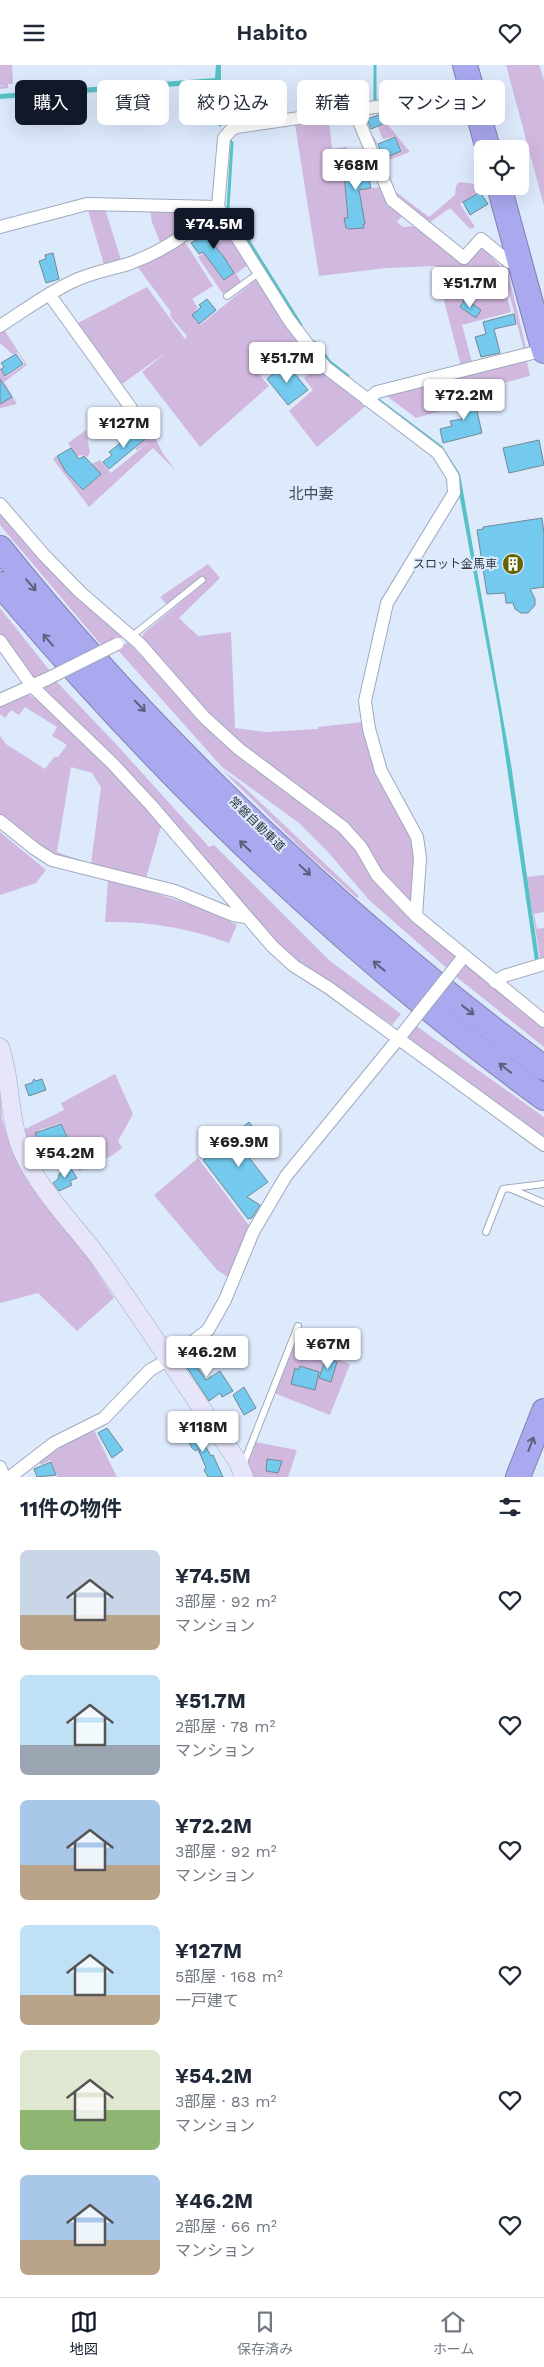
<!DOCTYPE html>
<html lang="ja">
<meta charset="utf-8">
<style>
:root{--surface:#fff;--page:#f2f2f3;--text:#1f2937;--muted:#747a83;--line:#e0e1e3;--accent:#111827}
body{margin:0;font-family:"Work Sans","Noto Sans JP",sans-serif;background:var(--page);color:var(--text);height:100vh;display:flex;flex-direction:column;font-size:19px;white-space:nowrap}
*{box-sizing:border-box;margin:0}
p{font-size:16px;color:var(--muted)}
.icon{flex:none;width:28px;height:28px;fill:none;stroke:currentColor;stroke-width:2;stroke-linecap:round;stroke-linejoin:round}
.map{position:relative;height:1412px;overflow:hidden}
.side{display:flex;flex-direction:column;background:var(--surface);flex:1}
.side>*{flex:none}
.banner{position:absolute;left:15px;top:15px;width:515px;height:45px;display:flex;gap:10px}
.buttons{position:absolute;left:474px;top:75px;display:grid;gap:10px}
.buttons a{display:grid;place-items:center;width:55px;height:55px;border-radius:8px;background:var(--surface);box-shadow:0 5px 20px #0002;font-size:25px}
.price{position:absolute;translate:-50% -42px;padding:0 11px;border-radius:5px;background:#fff;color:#222;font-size:16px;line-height:32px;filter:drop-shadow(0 1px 2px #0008)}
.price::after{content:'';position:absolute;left:50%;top:30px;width:15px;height:11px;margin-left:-8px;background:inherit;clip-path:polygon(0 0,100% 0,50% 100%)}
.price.current{background:var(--accent);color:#fff}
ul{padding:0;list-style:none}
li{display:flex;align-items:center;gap:15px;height:125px;padding:0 20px}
li span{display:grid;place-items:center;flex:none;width:140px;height:100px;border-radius:8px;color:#555}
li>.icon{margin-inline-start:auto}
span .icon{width:60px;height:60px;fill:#fffc;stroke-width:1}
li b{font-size:21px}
h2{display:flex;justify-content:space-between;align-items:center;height:60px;padding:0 20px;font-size:21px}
.chip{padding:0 18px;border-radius:8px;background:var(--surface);box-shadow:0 5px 20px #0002;font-size:18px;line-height:45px}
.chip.current{background:var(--accent);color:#fff}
header{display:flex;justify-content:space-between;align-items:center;height:65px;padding:0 20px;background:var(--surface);font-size:22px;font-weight:600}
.tabs{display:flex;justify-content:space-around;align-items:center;height:70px;border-top:1px solid var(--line);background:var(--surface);font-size:14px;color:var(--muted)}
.tabs a{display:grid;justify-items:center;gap:2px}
.tabs .current{color:var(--accent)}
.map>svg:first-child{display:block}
.green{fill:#d1b8df;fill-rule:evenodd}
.water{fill:#57c2c5}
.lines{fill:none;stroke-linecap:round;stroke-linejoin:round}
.stream{stroke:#57c2c5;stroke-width:3}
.building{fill:#73caee;stroke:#738891}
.lane-casing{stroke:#9fabbc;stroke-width:8}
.street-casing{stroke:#9fabbc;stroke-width:14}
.secondary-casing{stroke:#9fabbc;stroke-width:19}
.highway-casing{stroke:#8081b1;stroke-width:26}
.lane{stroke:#fff;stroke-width:6}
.street{stroke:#fff;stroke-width:12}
.secondary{stroke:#e6e5fa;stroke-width:18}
.highway{stroke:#aaa8ef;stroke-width:24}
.street-bridge-casing{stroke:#9fabbc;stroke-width:14;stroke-linecap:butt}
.street-bridge{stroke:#fff;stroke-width:12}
.oneway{stroke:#5d5f7d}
.labels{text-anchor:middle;stroke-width:4;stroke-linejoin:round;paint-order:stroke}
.poi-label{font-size:12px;fill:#33383f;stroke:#ddeafc;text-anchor:end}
.street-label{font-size:12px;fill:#33383f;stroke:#ddeafc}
.quarter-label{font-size:15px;fill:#434e5c;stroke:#ddeafc}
</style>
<header><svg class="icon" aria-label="menu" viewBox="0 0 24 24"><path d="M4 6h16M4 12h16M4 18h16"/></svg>Habito<svg class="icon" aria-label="heart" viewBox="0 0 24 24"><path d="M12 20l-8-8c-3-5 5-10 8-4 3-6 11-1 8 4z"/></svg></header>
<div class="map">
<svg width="544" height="1412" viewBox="0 0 544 1412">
<rect width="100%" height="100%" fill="#ddeafc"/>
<path class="green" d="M 0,0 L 12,0 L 13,19 L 8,19 L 8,23 L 0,24 L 0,21 L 5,20 L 0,20 Z
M 506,0 L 539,0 L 544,15 L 544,141 Z
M 380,50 L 410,87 L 381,98 L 369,70 L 373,71 L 378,79 L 374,80 L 380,95 L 402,86 L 395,71 L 383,74 L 378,62 L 383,59 Z
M 329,56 L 332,84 L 347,82 L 349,105 L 375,108 L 370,114 L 370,123 L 380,122 L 387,141 L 392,141 L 403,150 L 397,157 L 403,162 L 416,161 L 463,196 L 477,182 L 483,182 L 500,201 L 511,247 L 462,260 L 472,297 L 461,301 L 435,201 L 387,203 L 319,211 L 295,60 ZM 360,136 L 364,163 L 346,163 L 345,154 L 348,153 L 346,138 Z
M 459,117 L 476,119 L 481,125 L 460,139 L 475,162 L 470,164 L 450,143 L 429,158 L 396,133 L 392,124 L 429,152 L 455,130 L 456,121 Z
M 105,144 L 122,198 L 105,203 L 88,145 Z
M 150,145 L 204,146 L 206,148 L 161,180 L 152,157 Z
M 230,169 L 249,199 L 236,209 L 241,217 L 223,229 L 198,192 ZM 218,187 L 224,192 L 234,208 L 224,215 L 209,195 Z
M 183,174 L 213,221 L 192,234 L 198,243 L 195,245 L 199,251 L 195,255 L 200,260 L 258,213 L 301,278 L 260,310 L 269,321 L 200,382 L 142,307 L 168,286 L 122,319 L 78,258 L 147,222 L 185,274 L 187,271 L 170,251 L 171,247 L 136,200 Z
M 501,198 L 507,203 L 526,283 L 524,285 Z
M 3,263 L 27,300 L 4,317 L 17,339 L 0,343 L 0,303 L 6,312 L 25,299 L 18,288 L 12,289 L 0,278 L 0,266 Z
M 526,292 L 530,311 L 455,331 L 450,311 Z
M 318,301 L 367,340 L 317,382 L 289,346 L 313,325 L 304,313 Z
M 443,313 L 451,343 L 416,353 L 384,329 Z
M 133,350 L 151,375 L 155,372 L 162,387 L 175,405 L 153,383 L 89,442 L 53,394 L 56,391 L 62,399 L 73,386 L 68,378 L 86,365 L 90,388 L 87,392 L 84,390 L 77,391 L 64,403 L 65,406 L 83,426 L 99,411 L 89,400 L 100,395 L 111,408 L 149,377 L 137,385 L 135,384 L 146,373 L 137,363 L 127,372 L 122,368 L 122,363 Z
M 0,445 L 122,569 L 121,573 L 102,581 L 0,460 Z
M 208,499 L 220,513 L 179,553 L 198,571 L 231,567 L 235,663 L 266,667 L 318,664 L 318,662 L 363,657 L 415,785 L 413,841 L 379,806 L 363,776 L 209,651 L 143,574 L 143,569 L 205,517 L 201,512 L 167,540 L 160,532 Z
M 0,543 L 50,606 L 36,615 L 32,613 L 0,568 Z
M 128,577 L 205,658 L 334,761 L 458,891 L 449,905 L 369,835 L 328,787 L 299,758 L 222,702 L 117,584 Z
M 55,615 L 116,679 L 209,782 L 214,780 L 329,895 L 401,949 L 392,960 L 342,925 L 299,899 L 273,876 L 168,750 L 109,688 L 41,624 Z
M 26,628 L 41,637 L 111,704 L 162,758 L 146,813 L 55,790 L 24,769 L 0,749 L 0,671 L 6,679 L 45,704 L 54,692 L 58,692 L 67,680 L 52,671 L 57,662 L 25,642 L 19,650 L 11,645 L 5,653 L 0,649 L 0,639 ZM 71,702 L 92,708 L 101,722 L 91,799 L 57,787 Z
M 223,706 L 241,719 L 359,831 L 357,833 L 305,787 Z
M 0,767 L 46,805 L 36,818 L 0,830 Z
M 544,810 L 544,847 L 534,849 L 537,864 L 544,863 L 544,894 L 540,894 L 527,812 Z
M 108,815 C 153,827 196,839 237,860 L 229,878 C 189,863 148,856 105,857 Z
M 464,898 L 544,962 L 544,982 L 454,910 Z
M 415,960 L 544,1052 L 544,1073 L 408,976 L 406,971 Z
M 115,1009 L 133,1049 L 118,1076 L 122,1083 L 113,1090 L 79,1106 L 67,1085 L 57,1089 L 54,1083 L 69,1075 L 61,1058 L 39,1065 L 41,1069 L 35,1071 L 37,1076 L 33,1078 L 37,1085 L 36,1086 L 39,1096 L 36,1098 L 21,1066 L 64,1045 L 61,1038 Z
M 0,1021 L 2,1054 L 13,1088 L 29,1117 L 81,1182 L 114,1233 L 77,1266 L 38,1228 L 0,1238 Z
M 198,1093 L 251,1163 L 229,1213 L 217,1205 L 154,1130 Z
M 295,1276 L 350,1299 L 330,1350 L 274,1328 Z
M 94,1365 L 117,1412 L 56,1412 L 57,1411 L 51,1395 L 41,1400 L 38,1395 L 64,1378 Z
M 255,1377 L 297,1385 L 288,1412 L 250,1412 L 246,1402 Z"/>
<path class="water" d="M 216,0 L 221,0 L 221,18 L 0,34 L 0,29 L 215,13 Z
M 377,332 L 442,381 L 460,409 L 511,699 L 539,895 L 535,896 L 499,647 L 456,411 L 375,336 Z"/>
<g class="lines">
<path class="stream" d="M 218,16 L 218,54 L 220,60
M 375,38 L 375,0
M 230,75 L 232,78 L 228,143 L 301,260
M 314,277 L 330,297 L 348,311"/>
</g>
<path class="building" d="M 379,50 L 383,59 L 371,64 L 367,54 Z
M 395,72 L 401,86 L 383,94 L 378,79 Z
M 364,89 L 371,123 L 359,125 L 365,159 L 363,160 L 364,163 L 350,164 L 346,163 L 344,153 L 348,153 L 344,109 L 351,109 L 348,91 Z
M 480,127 L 488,139 L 470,150 L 463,137 Z
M 216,155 L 226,169 L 212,178 L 224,192 L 234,208 L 224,215 L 203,187 L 199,189 L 191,178 L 214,164 L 211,159 Z
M 53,188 L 59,214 L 46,218 L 39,196 L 46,194 L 45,190 Z
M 207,234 L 216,245 L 199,259 L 192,250 L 201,242 L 199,240 Z
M 465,234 L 481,245 L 476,253 L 460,242 Z
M 514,249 L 516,259 L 494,264 L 500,288 L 481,292 L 475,272 L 486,269 L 483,257 Z
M 16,289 L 23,299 L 5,311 L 1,304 L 4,302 L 1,298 Z
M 286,298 L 308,325 L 288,340 L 267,314 Z
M 0,314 L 12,332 L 0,339 Z
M 473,327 L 478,342 L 476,342 L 482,368 L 443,378 L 440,364 L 452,361 L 450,356 L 462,354 L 457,332 Z
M 106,355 L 112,364 L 97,374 L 91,364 Z
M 137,365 L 145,374 L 109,404 L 103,397 L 112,390 L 109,387 Z
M 539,375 L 544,400 L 509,408 L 503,383 Z
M 71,383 L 79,394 L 84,391 L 101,409 L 83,425 L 66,407 L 57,391 Z
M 542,453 L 544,468 L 544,522 L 530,524 L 535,534 L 535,540 L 528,548 L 521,548 L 515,544 L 513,538 L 506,538 L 505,528 L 487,529 L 477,465 L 483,464 L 483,462 Z
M 34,1014 L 36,1016 L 42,1014 L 46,1025 L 29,1031 L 25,1020 L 32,1018 Z
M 249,1057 L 265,1077 L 247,1090 L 268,1117 L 247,1132 L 260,1140 L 252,1153 L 248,1154 L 203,1095 Z
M 61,1059 L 68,1074 L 52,1082 L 55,1089 L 41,1096 L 37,1087 L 40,1086 L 35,1078 L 38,1076 L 35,1068 Z
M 70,1102 L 77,1113 L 70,1116 L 72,1120 L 59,1126 L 53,1118 L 58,1114 L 59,1109 Z
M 196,1284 L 204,1295 L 196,1301 L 206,1315 L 220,1306 L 233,1326 L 222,1332 L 220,1328 L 209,1336 L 182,1295 Z
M 326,1293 L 337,1297 L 331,1317 L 319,1313 Z
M 300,1301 L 319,1307 L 315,1325 L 291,1319 L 295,1303 L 299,1305 Z
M 244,1322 L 256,1343 L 244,1350 L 233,1330 Z
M 194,1361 L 211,1391 L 213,1390 L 223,1412 L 208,1412 L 204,1405 L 206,1403 L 198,1384 L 195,1386 L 192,1383 L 183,1367 Z
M 107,1363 L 123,1385 L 112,1393 L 98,1368 Z
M 267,1394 L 282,1396 L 278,1408 L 266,1406 Z
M 51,1397 L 56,1410 L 37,1412 L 34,1404 Z"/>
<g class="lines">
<g class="lane-casing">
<path id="lane" d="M 227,231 L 260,207
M 132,571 L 202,515
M 509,1123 L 544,1138
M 486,1167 L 503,1124 L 544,1119
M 243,1400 L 298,1261"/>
</g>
<g class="street-casing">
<path id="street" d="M 355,47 L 392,135 L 464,193 L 481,174 L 509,197 L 520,198
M 0,162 L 87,139 L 218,142
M 49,229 L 131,343
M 0,261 C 25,245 49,227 76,215 C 93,207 113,204 131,198 C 163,186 194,165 218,142
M 367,335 L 377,327 L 544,285
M 0,439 L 44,490 L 80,527 L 140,579 L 204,652 L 239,684 L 343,762 L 361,782 L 377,810 L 416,851 L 544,956
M 0,576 L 32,621 L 112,698 L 151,740 L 272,881 L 294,901 L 329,923 L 544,1080
M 0,635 L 47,614
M 0,756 L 35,784 L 52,795 L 175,826 L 233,850 L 246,852
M 416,851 L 420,793 L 417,772 L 381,706 L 369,664 L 365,636 L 387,538 L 454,428 L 453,412 L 438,388 L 325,302 L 289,255 L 218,142 L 224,73 L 231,65 L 237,62 L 473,28
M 495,917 L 504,911 L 544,899
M 0,1402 L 4,1412
M 10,1412 L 54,1378 L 104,1353 L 150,1305 L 168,1295 L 208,1265 L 225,1235 L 253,1167 L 286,1111 L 403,968"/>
</g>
<g class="secondary-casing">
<path id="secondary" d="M 0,982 C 12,1016 8,1053 22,1086 C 41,1128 75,1160 102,1197 C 148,1262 191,1329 237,1395 L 244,1412"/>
</g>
<g class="highway-casing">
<path id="highway" d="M 465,0 L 488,84
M 499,121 L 544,286
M 0,483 C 154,675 347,856 544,1003
M 0,519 C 161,710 342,885 544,1033
M 518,1412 L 544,1346"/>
</g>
<use href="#lane" class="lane"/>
<use href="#street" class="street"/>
<use href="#secondary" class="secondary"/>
<use href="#highway" class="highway"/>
<g class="street-bridge-casing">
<path id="street-bridge" d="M 47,614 L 117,579
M 403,968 L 461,895"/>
</g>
<use href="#street-bridge" class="street-bridge"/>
</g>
<defs><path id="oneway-shaft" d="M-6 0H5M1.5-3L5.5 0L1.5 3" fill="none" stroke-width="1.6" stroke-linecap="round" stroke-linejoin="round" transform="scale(1.25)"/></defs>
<g class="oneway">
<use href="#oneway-shaft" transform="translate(31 520) rotate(49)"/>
<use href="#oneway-shaft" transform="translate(48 575) rotate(-131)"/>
<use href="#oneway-shaft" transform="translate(140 641) rotate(46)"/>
<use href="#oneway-shaft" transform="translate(245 781) rotate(-136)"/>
<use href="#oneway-shaft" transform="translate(305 805) rotate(43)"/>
<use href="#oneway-shaft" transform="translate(379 901) rotate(-140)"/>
<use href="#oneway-shaft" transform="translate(468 945) rotate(38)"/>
<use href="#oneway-shaft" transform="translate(505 1003) rotate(-142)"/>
<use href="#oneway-shaft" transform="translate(531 1379) rotate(-69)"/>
</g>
<defs>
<g id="building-disc" transform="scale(1.125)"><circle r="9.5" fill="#636400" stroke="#ddeafc"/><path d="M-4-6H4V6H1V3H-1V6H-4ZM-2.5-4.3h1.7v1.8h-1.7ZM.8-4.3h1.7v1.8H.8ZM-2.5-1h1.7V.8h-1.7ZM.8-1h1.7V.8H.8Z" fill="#fff"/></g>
</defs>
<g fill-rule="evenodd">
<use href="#building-disc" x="513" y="499"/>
</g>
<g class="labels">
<g class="poi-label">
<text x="497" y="503">スロット金馬車</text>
</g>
<g class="street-label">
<text transform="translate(257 759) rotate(44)" y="4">常磐自動車道</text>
</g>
<g class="quarter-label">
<text x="311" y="434">北中妻</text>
</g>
</g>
</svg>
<div class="buttons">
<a><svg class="icon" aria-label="locate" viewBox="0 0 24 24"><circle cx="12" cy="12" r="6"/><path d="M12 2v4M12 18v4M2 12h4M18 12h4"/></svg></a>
</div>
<b class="price" style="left:356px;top:126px">¥68M</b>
<b class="price current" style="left:214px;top:185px">¥74.5M</b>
<b class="price" style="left:470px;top:244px">¥51.7M</b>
<b class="price" style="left:287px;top:319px">¥51.7M</b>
<b class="price" style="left:464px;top:356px">¥72.2M</b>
<b class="price" style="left:124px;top:384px">¥127M</b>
<b class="price" style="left:239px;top:1103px">¥69.9M</b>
<b class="price" style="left:65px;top:1114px">¥54.2M</b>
<b class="price" style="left:328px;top:1305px">¥67M</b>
<b class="price" style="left:207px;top:1313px">¥46.2M</b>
<b class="price" style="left:203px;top:1388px">¥118M</b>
<div class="banner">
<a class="chip current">購入</a>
<a class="chip">賃貸</a>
<a class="chip">絞り込み</a>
<a class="chip">新着</a>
<a class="chip">マンション</a>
</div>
</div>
<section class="side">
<h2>11件の物件<svg class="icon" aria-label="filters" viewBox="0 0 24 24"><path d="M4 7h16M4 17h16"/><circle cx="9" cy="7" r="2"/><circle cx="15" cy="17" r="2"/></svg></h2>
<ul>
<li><span style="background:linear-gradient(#c9d6e8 65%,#b9a48a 0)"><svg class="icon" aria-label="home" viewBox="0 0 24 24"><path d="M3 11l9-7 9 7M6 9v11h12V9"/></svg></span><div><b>¥74.5M</b><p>3部屋 · 92 m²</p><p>マンション</p></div><svg class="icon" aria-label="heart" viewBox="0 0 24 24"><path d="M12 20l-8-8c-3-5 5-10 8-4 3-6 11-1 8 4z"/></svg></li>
<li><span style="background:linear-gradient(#bfe0f5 70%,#9aa5b1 0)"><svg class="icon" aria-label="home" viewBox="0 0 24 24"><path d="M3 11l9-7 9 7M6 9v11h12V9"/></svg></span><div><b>¥51.7M</b><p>2部屋 · 78 m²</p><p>マンション</p></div><svg class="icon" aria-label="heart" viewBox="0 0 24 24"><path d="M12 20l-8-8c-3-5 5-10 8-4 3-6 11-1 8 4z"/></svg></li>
<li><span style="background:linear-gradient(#a9c7e8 65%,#b9a48a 0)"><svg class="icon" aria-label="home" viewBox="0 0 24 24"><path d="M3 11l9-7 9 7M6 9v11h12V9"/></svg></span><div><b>¥72.2M</b><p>3部屋 · 92 m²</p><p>マンション</p></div><svg class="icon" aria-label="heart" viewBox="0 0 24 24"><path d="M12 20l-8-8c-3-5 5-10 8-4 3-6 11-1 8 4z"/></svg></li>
<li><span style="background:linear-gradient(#bfe0f5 70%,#b9a48a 0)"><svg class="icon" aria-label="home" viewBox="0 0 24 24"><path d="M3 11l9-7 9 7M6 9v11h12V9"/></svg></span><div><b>¥127M</b><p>5部屋 · 168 m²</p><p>一戸建て</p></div><svg class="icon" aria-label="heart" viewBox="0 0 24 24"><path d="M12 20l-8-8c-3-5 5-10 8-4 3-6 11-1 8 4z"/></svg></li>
<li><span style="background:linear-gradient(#dfe7d0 60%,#8fb573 0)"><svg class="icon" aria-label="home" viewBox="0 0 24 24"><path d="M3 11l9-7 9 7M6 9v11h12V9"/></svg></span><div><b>¥54.2M</b><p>3部屋 · 83 m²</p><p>マンション</p></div><svg class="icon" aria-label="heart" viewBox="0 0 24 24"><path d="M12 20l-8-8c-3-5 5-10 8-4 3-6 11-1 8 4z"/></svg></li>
<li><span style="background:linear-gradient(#a9c7e8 65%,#b9a48a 0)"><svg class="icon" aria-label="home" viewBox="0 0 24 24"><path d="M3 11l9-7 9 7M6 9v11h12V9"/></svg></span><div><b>¥46.2M</b><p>2部屋 · 66 m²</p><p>マンション</p></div><svg class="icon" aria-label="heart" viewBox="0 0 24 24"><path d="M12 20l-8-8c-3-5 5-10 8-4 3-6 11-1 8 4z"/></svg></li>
</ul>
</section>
<nav class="tabs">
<a class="current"><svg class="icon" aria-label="map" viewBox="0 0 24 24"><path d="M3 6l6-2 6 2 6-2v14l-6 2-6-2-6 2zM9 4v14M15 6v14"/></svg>地図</a>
<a><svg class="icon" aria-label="saved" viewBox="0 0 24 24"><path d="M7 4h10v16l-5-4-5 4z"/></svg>保存済み</a>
<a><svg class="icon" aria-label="home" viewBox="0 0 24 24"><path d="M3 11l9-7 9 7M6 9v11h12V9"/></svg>ホーム</a>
</nav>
